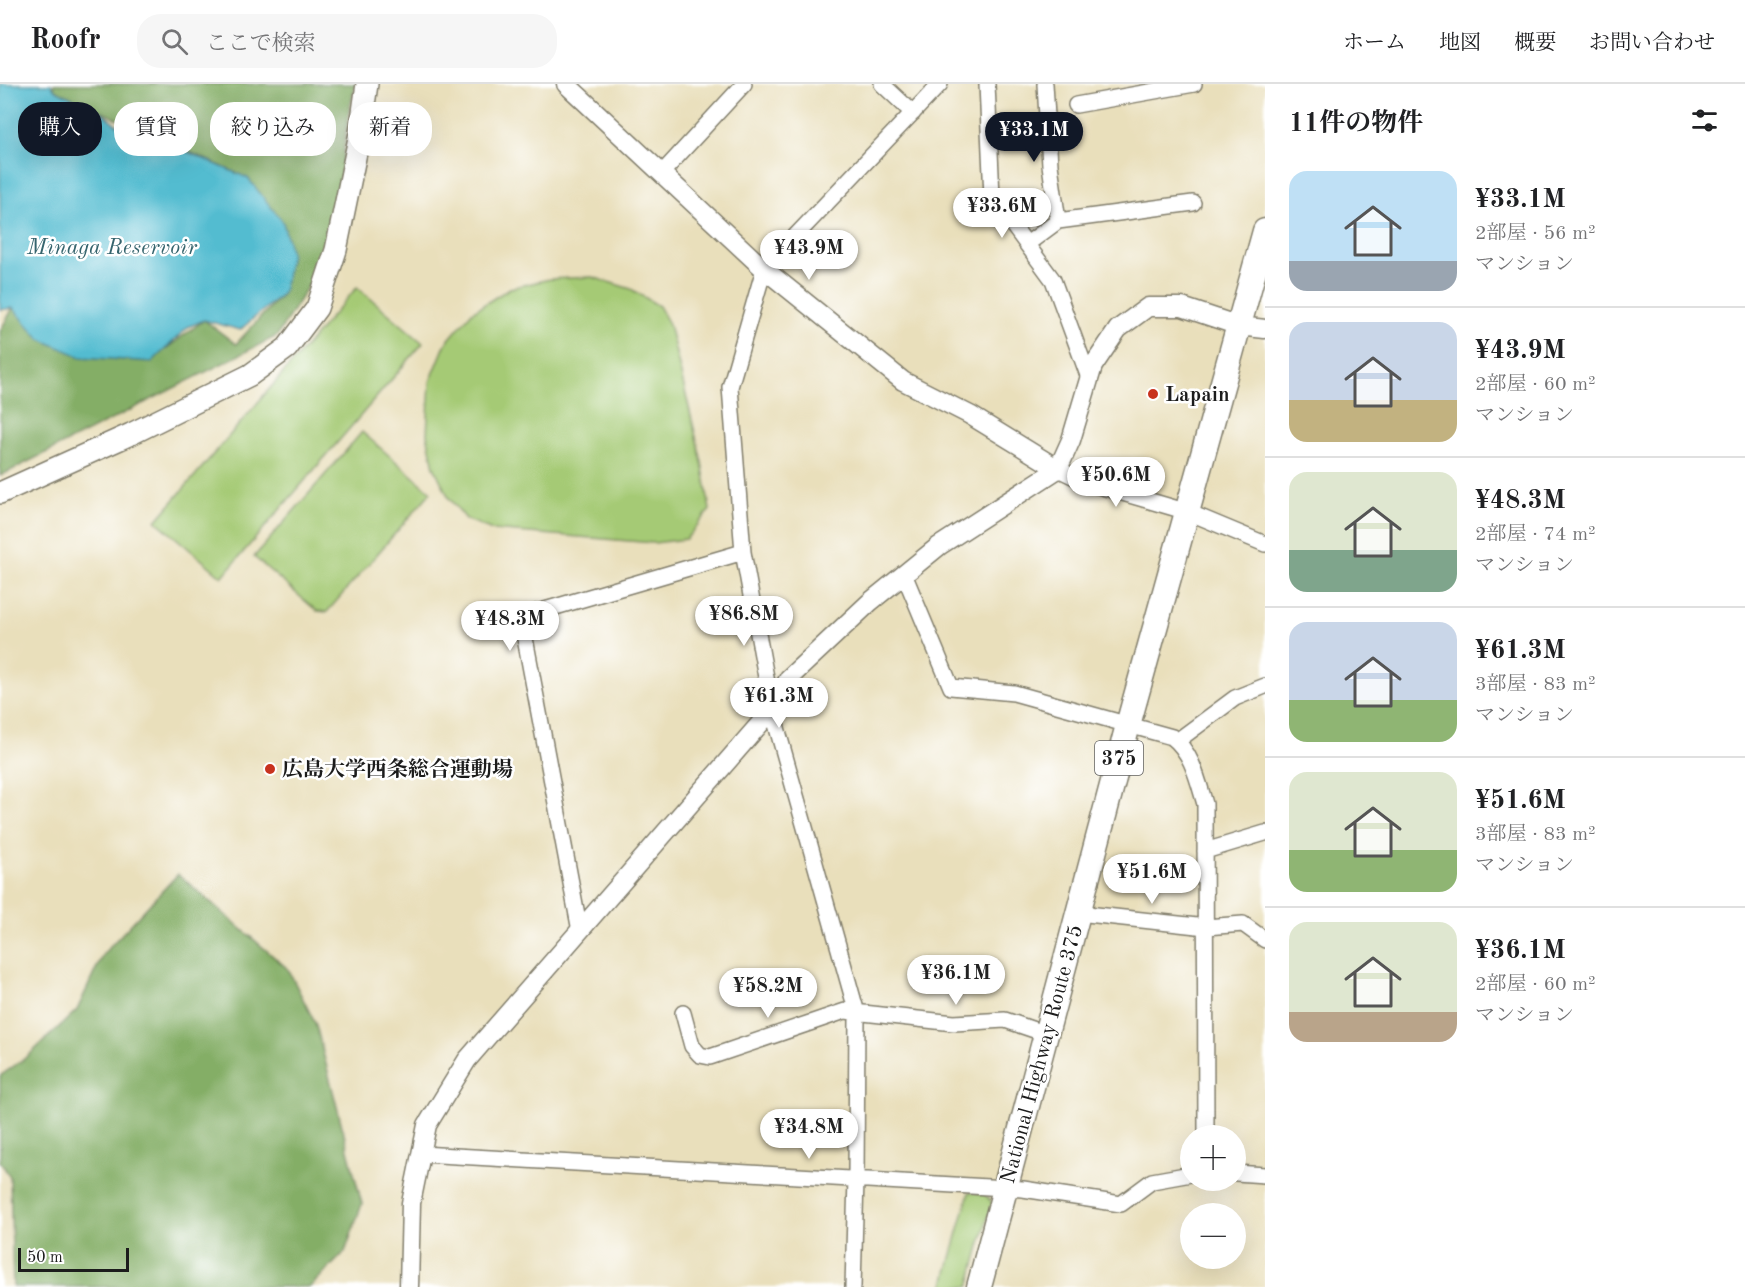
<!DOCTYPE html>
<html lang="ja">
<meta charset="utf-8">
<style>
:root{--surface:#fff;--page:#f6f6f6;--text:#202124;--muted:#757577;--line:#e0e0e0;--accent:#111827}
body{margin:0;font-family:"Old Standard TT","Noto Serif JP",serif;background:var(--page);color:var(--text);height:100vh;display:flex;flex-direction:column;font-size:22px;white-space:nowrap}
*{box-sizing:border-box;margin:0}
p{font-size:20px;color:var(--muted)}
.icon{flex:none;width:33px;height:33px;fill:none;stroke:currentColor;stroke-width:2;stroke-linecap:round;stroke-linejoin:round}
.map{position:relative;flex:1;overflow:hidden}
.panel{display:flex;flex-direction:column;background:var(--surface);width:480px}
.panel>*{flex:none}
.banner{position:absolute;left:18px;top:18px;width:570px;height:54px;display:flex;gap:12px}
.tools{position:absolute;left:1180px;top:1041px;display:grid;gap:12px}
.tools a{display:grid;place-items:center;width:66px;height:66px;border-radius:50%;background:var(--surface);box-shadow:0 6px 24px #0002;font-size:30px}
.scale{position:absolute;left:18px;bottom:15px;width:111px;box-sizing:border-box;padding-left:6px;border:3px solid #1c1c1c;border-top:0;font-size:16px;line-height:21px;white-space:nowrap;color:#1c1c1c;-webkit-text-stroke:4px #fff;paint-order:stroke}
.price{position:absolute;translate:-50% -51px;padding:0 14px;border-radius:21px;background:#fff;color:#222;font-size:20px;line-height:39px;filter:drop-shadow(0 2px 3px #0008)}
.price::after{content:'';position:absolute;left:50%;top:36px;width:18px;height:14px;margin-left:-9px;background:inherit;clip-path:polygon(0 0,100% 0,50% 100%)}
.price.current{background:var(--accent);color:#fff}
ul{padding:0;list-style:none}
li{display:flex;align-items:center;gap:18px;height:150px;padding:0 24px}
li+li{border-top:2px solid var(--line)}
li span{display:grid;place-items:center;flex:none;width:168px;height:120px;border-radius:18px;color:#555}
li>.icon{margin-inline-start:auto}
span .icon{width:72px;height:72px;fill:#fffc;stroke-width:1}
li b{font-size:26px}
h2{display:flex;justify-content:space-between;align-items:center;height:72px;padding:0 24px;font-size:26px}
.pill{padding:0 21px;border-radius:24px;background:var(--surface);box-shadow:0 6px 24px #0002;font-size:21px;line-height:54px}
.pill.current{background:var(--accent);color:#fff}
header{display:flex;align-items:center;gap:36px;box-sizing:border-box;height:84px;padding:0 30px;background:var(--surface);border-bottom:2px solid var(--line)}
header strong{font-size:28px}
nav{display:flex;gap:33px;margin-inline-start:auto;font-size:21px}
.search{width:420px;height:54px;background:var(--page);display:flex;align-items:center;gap:15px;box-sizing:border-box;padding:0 21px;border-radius:24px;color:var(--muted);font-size:22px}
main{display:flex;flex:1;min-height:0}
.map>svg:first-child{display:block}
.green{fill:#a5ca74;stroke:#607348;stroke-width:1.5}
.forest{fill:#84ae66;stroke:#506541;stroke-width:1.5}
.water{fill:#53bcd0;stroke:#386c76;stroke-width:1.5}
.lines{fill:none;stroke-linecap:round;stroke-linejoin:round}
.minor-casing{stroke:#827e6c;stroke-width:18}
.tertiary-casing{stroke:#827e6c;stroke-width:21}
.secondary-casing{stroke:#827e6c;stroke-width:24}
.trunk-casing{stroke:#827e6c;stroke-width:27}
.minor{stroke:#fff;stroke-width:15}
.tertiary{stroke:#fff;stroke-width:18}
.secondary{stroke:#fff;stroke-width:21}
.trunk{stroke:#fff;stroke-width:24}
.poi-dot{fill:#c8321e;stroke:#fff;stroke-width:2}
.labels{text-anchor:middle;stroke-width:5;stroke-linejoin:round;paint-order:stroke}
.shield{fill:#fff;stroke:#606060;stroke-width:1.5}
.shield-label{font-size:20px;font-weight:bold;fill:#1c1c1c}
.poi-label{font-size:21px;font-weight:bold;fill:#1c1c1c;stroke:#fff;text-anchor:start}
.street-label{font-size:21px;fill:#1c1c1c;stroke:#fff}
.water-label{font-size:22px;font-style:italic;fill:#35646d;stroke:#fff}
</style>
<header>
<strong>Roofr</strong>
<div class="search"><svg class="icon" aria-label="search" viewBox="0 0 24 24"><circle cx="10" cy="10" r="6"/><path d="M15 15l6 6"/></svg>ここで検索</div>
<nav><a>ホーム</a><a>地図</a><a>概要</a><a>お問い合わせ</a></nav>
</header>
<main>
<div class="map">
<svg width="1265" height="1203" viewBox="0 0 1265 1203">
<rect width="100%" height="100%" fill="#fff"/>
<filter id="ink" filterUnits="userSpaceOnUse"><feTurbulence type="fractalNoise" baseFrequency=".0167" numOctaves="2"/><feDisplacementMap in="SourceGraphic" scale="12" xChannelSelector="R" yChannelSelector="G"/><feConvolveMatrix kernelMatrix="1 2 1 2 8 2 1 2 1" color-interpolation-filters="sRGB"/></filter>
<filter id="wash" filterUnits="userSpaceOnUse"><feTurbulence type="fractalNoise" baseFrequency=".008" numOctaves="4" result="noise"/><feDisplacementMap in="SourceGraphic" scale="24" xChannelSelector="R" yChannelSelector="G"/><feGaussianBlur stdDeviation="1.35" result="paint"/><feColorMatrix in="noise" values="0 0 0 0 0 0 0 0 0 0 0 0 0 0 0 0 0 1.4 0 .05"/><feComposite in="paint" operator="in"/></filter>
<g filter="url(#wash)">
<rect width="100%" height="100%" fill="#e9dfbb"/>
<path class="green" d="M 592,193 L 631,205 L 659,222 L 669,240 L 702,378 L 710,426 L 686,455 L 654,459 L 492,446 L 466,435 L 449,414 L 434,383 L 427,350 L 430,298 L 446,259 L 472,228 L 510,204 L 550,195 Z
M 357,203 L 423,259 L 222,493 L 156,437 Z
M 362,348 L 431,408 L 327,528 L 317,527 L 254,473 Z
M 969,1108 L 984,1110 L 992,1118 L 969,1203 L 943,1203 Z"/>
<path class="forest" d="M 54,0 L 356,0 L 349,27 L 331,165 L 277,252 L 0,392 L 0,247 L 13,224 L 162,268 L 204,236 L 236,260 L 283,209 L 247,94 L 76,16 L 54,5 Z
M 178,790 L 288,885 L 316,941 L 362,1120 L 345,1168 L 310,1203 L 13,1203 L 10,1093 L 0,1077 L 0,992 L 28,972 L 77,926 L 103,870 Z"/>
<path class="water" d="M 0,0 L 51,0 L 54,5 L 102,29 L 130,51 L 190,69 L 248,94 L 283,138 L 291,169 L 283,209 L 240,246 L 204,236 L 188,243 L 152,278 L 81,273 L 40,255 L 13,224 L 0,226 Z"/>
</g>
<g filter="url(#ink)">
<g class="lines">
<g class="minor-casing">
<path id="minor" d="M 882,0 L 913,29
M 987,0 L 992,113 L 1053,196 L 1089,294
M 1076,21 L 1194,0
M 661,90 L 744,0
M 1058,137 L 1193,119
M 1027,160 L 1058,137 L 1050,81 L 1045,0
M 1058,385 L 1085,398 L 1188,428 L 1265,460
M 904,490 L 951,603 L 1014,609 L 1172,653 C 1192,668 1198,697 1205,720 L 1206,1052
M 1177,657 L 1235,614 L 1265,602
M 1205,767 L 1265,749
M 1078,829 L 1206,843 L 1243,840 L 1265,856
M 580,847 L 521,533 L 743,468
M 683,929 L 692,962 L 700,971 L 710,973 L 845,927 L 954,939 L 1005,936 L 1046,950
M 421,1070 L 1023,1105 L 1121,1120 L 1152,1097 L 1191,1090
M 1236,1089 L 1265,1091
M 853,1203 L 856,1095 L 857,929 L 772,626 L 743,468 L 730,303 L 764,185 L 940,0"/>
</g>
<g class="tertiary-casing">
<path id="tertiary" d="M 566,0 L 764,185 L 903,297 L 970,331 L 1058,385
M 409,1203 L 411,1119 L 427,1041 L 467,976 L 772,626 L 789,594 L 870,518 L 939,462 L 1058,385 L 1071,356 L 1093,282 L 1118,245 L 1148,223 L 1182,223 L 1239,242 L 1265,245"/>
</g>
<g class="secondary-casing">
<path id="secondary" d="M 0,409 L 131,350 L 250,291 L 287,264 L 317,224 L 336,166 L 360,49 L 367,0"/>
</g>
<g class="trunk-casing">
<path id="trunk" d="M 979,1203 L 1128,641 L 1265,147"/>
</g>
<use href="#minor" class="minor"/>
<use href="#tertiary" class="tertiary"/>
<use href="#secondary" class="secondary"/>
<use href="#trunk" class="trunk"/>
</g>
</g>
<g class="poi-dot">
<circle cx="1153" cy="310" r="6"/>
<circle cx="270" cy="685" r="6"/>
</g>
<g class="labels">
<rect class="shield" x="1095" y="657" width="48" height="34" rx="4.5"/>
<g class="shield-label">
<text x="1119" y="681">375</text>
</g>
<g class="poi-label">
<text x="1165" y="317">Lapain</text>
<text x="282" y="692">広島大学西条総合運動場</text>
</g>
<g class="street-label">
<text transform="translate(1041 970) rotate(-75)" y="7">National Highway Route 375</text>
</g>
<g class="water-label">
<text x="112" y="170">Minaga Reservoir</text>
</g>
</g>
</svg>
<div class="tools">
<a>+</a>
<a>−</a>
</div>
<div class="scale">50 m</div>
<b class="price current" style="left:1034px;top:79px">¥33.1M</b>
<b class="price" style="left:1002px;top:155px">¥33.6M</b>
<b class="price" style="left:809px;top:197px">¥43.9M</b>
<b class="price" style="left:1116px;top:424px">¥50.6M</b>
<b class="price" style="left:744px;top:563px">¥86.8M</b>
<b class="price" style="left:510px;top:568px">¥48.3M</b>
<b class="price" style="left:779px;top:645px">¥61.3M</b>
<b class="price" style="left:1152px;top:821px">¥51.6M</b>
<b class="price" style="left:956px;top:922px">¥36.1M</b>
<b class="price" style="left:768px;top:935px">¥58.2M</b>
<b class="price" style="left:809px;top:1076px">¥34.8M</b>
<div class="banner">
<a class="pill current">購入</a>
<a class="pill">賃貸</a>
<a class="pill">絞り込み</a>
<a class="pill">新着</a>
</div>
</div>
<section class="panel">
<h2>11件の物件<svg class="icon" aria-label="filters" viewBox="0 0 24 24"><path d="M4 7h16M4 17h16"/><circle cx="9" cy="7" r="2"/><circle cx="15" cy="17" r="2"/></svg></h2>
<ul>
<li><span style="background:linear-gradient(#bfe0f5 75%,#9aa5b1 0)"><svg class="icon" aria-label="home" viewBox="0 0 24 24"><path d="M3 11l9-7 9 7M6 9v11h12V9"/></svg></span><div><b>¥33.1M</b><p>2部屋 · 56 m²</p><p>マンション</p></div></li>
<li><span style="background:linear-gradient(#c9d6e8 65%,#c2b280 0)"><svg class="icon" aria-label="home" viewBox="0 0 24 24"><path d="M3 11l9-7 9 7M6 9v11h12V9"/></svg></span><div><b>¥43.9M</b><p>2部屋 · 60 m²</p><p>マンション</p></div></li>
<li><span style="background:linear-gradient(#dfe7d0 65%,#7fa58c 0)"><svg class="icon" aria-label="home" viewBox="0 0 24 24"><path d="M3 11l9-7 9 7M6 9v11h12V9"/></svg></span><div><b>¥48.3M</b><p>2部屋 · 74 m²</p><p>マンション</p></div></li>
<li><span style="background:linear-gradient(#c9d6e8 65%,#8fb573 0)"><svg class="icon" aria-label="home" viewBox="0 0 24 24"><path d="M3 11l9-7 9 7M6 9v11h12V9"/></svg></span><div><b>¥61.3M</b><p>3部屋 · 83 m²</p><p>マンション</p></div></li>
<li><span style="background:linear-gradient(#dfe7d0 65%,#8fb573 0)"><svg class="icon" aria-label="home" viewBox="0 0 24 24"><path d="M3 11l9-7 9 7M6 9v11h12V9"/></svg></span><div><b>¥51.6M</b><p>3部屋 · 83 m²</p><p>マンション</p></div></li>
<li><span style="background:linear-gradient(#dfe7d0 75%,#b9a48a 0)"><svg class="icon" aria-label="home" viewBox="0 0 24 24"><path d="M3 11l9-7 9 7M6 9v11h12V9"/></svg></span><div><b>¥36.1M</b><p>2部屋 · 60 m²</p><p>マンション</p></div></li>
</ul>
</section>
</main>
